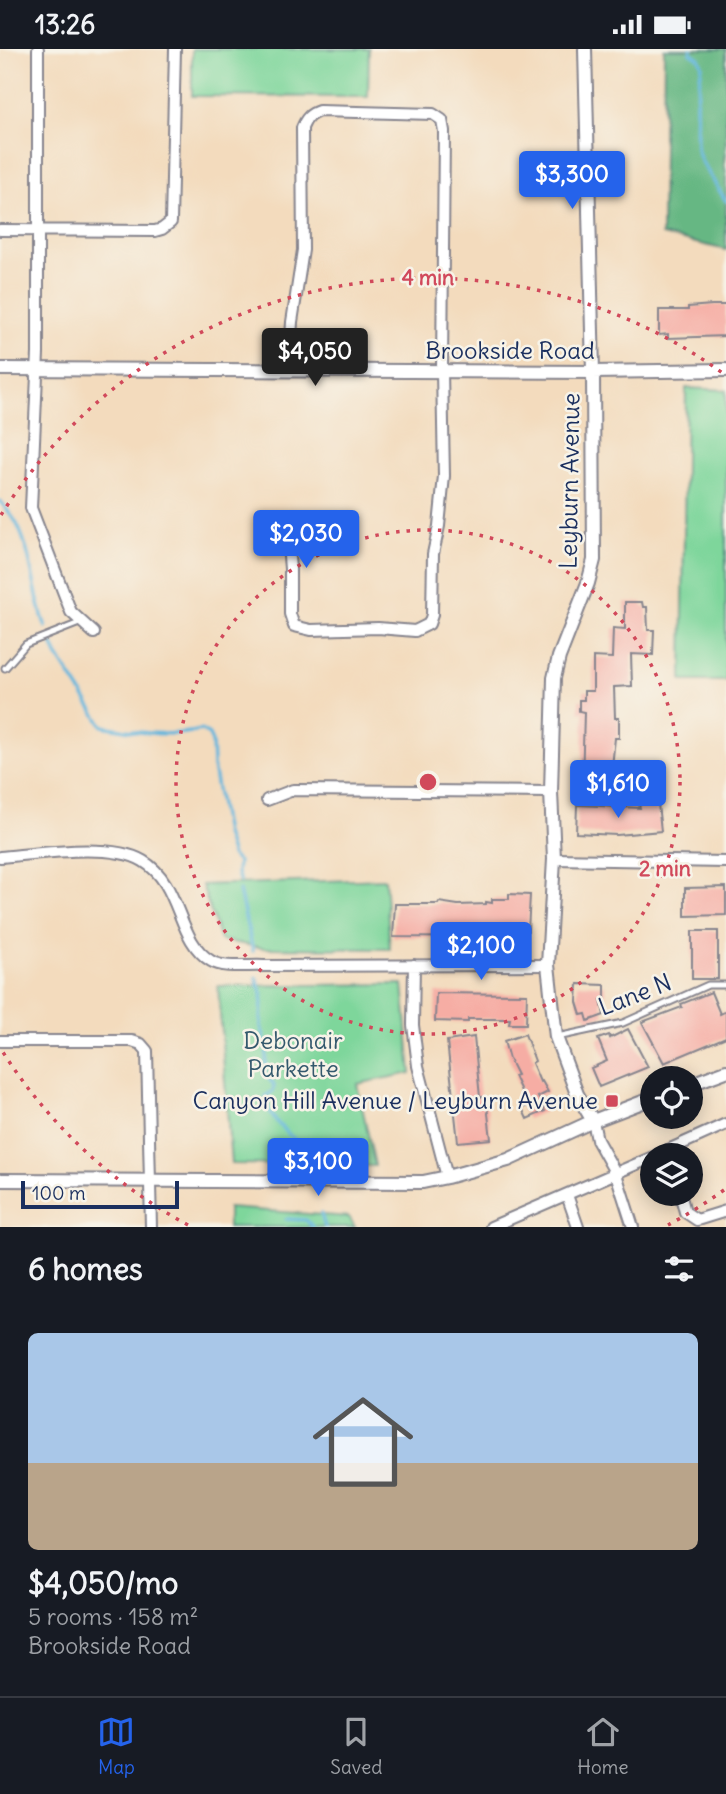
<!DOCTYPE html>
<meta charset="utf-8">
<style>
:root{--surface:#171b24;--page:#242831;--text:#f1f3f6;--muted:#9ea1a6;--line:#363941;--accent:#2563eb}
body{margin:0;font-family:Delius,sans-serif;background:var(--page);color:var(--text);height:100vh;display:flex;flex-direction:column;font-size:26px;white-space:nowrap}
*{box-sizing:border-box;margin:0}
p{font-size:23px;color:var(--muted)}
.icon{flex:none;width:38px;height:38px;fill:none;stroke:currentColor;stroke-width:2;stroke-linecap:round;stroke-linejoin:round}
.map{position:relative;height:1178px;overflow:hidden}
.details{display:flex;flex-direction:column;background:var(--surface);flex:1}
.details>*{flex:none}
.buttons{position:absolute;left:640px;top:1017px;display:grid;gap:14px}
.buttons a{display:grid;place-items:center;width:63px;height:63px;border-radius:50%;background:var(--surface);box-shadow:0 4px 18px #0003;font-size:35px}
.scale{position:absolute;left:21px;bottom:18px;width:158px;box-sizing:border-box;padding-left:7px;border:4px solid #1b2f5e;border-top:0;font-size:19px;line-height:24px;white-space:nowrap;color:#1b2f5e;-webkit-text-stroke:5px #f7f3e8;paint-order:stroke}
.price{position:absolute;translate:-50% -60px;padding:0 16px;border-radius:7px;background:var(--accent);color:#fff;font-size:23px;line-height:46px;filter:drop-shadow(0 2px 4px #0008)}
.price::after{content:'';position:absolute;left:50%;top:42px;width:21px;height:16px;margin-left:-10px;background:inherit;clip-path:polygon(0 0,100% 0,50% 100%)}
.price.current{background:#222;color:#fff}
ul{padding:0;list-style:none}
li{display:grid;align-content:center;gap:14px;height:371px;padding:0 28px}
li+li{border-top:2px solid var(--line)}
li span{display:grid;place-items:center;height:217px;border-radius:10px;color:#555}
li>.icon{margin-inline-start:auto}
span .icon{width:126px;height:126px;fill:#fffc;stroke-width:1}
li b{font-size:30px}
h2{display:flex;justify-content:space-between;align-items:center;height:84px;padding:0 28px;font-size:30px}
.status{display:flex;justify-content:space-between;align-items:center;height:49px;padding:0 35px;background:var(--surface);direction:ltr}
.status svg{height:19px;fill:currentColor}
.dock{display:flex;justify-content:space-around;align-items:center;height:98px;border-top:2px solid var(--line);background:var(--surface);font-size:19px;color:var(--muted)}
.dock a{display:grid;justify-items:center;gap:4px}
.dock .current{color:var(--accent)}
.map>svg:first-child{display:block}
.green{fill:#7ed69b;stroke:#4c827c;stroke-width:2}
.forest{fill:#66b783;stroke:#407370;stroke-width:2}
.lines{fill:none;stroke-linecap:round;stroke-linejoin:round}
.stream{stroke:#60b6dd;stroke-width:3.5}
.building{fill:#f6ada4}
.service-casing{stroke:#87858e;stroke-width:9}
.minor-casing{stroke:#87858e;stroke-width:14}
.tertiary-casing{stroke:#87858e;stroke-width:16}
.service{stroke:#fff;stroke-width:5}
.minor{stroke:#fff;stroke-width:10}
.tertiary{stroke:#fff;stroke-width:12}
.ring{fill:none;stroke:#d1495b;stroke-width:3.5;stroke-dasharray:3.5 7}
.poi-dot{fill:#d1495b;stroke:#f7f3e8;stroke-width:2.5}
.labels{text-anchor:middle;stroke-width:5;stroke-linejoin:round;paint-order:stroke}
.street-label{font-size:24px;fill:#1b2f5e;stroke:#f7f3e8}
.park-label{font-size:24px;fill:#34596d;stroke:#f7f3e8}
.poi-label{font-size:24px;fill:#1b2f5e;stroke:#f7f3e8;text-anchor:end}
.centre{fill:#d1495b;stroke:#f7f3e8;stroke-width:3.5}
.ring-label{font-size:21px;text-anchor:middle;font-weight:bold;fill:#d1495b;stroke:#f7f3e8;stroke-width:5;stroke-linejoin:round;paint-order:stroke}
</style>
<div class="status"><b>13:26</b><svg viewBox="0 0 49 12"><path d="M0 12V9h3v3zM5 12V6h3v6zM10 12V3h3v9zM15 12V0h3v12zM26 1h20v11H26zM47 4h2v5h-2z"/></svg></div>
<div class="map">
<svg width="726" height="1178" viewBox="0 0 726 1178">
<rect width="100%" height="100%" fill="#f7f3e8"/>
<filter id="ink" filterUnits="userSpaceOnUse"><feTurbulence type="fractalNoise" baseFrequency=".0143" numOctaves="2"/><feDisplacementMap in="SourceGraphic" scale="14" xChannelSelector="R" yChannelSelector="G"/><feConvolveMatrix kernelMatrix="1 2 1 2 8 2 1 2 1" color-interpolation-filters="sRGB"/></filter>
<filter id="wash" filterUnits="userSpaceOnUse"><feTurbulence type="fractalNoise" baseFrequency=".00686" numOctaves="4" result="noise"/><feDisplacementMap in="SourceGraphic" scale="28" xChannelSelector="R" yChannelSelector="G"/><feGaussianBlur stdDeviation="1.57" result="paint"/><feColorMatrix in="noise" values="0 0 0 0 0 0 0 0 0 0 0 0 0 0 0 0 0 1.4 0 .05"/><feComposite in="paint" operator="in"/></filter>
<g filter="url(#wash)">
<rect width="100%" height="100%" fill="#f3dbbd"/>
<path class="green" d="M 192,0 L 369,0 L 368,48 L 192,47 Z
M 686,339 L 726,341 L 726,632 L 682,632 Z
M 385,830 L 390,900 L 263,899 L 220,891 L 202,836 Z
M 403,935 L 411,1024 L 357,1035 L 375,1117 L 231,1115 L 218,937 Z
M 228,1159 L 349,1168 L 355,1178 L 228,1178 Z"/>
<path class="forest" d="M 664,0 L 726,0 L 726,95 L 724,114 L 726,124 L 726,201 L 662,186 Z"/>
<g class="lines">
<path class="stream" d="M 691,0 L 690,3 L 699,9 L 702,16 L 696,54 L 697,100 L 701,112 L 726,152
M 0,452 C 6,460 13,467 17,475 C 33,507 33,545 46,578
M 52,594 L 57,606 L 103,677 C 136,683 167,689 201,681 L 209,686 L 212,693 L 213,717 L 225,785 L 232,807 L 238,813 L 237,824 L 240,833
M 239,842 L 253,902
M 256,929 L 262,944 L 261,977 L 267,1000 L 265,1025 L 274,1036 L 273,1042 L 266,1047 C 265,1068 289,1085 303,1098 L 299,1111
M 321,1165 L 325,1178
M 286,1170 L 306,1171 L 313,1178"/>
</g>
<g id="blocks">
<path class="building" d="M 712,256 L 726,256 L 726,287 L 668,289 L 668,285 L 659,286 L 659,261 L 688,261 L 688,258 Z
M 625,553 L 642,553 L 643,558 L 647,558 L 648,581 L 654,581 L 653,606 L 631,605 L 632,637 L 614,638 L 615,669 L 619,669 L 619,689 L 615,689 L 610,737 L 582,736 L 584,663 L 579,662 L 579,651 L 584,651 L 584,642 L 593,642 L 593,608 L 612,609 L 613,579 L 625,580 Z
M 639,755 L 658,755 L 661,782 L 617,786 L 576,784 L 577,756 L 640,759 Z
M 726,838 L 726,866 L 685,867 L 685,839 Z
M 509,845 L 530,846 L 528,882 L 504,881 L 504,889 L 393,888 L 395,855 L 438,855 L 439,853 L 458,856 L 486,855 L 486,853 L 492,854 L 492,850 L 509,850 Z
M 692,882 L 718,882 L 718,930 L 692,930 Z
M 578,935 L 605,936 L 605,951 L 601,951 L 604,966 L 588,972 L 586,965 L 581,966 L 577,953 Z
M 711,943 L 720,965 L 726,962 L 726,988 L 664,1014 L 642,973 L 682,958 L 681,955 Z
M 436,944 L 527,945 L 526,975 L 509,975 L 510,970 L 468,970 L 468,973 L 435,972 Z
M 628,980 L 648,1018 L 599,1038 L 591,1019 L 607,1012 L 598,990 L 609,986 L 610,989 Z
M 525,985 L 535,1012 L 532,1014 L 540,1033 L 542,1032 L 548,1043 L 538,1048 L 545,1062 L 527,1070 L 522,1059 L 528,1057 L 514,1027 L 517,1026 L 509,1010 L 504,992 Z
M 474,988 L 480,1048 L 486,1048 L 491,1090 L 458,1093 L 447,992 Z"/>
</g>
</g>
<g filter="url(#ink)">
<use href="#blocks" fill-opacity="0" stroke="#87858e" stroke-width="2"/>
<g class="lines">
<g class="service-casing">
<path id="service" d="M 5,619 L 26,595 L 82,573
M 557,988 L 623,974 L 708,936 L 726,936"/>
</g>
<g class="minor-casing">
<path id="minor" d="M 38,0 L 38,304 L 31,459 L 71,563 L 94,584
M 0,181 L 155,182 L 162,180 L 171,173 L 175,0
M 286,471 L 290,520 L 290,565 L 294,577 L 311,581 L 378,579 L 415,582 L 429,575 L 432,566 L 433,505 L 439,477 L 444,427 L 442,322 L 444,82 L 442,71 L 433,65 L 319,62 C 310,65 306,69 302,79 L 303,201 L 292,273 L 289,322
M 267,751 L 293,741 L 551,743
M 0,808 C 37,805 112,793 143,812 C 182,835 176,891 211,912 C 224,920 248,916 264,917 L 548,916
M 554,810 L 726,813
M 414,916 L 413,976 L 418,1017 L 447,1128
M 0,992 L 132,992 L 141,995 L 147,1002 L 151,1178
M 593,1072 L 597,1091 L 616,1125 L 633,1178
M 657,1106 L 726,1075
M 680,1144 L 685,1163 L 697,1171 L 726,1162
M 567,1146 L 578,1178
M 491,1178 L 653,1108"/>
</g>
<g class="tertiary-casing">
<path id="tertiary" d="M 585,0 L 593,323 L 594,511 L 588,534 L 559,608 L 554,629 L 551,743 L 554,810 L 548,916 L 556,988 L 577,1045 L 593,1072
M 0,320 L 593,323 L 726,321
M 691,1035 L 726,1022
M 0,1131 L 423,1133 L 447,1128 L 508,1111 L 593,1072 L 653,1049"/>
</g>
<use href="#service" class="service"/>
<use href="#minor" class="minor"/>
<use href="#tertiary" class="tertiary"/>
</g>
</g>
<g class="ring">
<circle cx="428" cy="733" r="252"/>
<path d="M724 1141A504 504 0 0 1 668 1176M188 1176A504 504 0 0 1 1 1000M1 466A504 504 0 0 1 724 325"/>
</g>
<rect class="poi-dot" x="605" y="1045" width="14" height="14" rx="3.5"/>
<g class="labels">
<g class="street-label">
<text x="510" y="310">Brookside Road</text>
<text transform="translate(570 432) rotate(-89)" y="8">Leyburn Avenue</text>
<text transform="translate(635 946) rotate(-21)" y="8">Lane N</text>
</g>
<g class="park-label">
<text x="293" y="1000">Debonair<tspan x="293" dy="28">Parkette</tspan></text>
</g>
<g class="poi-label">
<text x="598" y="1060">Canyon Hill Avenue / Leyburn Avenue</text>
</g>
</g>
<circle cx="428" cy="733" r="10" class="centre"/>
<g class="ring-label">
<text x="428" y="236">4 min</text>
<text x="665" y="827">2 min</text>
</g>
</svg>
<div class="buttons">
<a><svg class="icon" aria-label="locate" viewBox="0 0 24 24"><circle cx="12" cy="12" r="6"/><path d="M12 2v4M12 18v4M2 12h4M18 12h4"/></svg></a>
<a><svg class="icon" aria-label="layers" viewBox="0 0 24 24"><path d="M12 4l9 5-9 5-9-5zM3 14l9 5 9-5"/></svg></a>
</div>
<div class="scale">100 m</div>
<b class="price" style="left:572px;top:162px">$3,300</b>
<b class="price current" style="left:315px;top:339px">$4,050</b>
<b class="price" style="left:306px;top:521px">$2,030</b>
<b class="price" style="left:618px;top:771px">$1,610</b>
<b class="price" style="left:481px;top:933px">$2,100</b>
<b class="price" style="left:318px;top:1149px">$3,100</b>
</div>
<section class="details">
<h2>6 homes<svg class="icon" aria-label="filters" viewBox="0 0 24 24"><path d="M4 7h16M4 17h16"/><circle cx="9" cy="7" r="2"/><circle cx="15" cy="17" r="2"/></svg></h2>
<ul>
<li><span style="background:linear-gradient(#a9c7e8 60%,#b9a48a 0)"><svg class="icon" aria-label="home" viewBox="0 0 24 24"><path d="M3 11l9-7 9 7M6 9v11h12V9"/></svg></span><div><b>$4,050/mo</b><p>5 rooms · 158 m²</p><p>Brookside Road</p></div></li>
</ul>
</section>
<nav class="dock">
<a class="current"><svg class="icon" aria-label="map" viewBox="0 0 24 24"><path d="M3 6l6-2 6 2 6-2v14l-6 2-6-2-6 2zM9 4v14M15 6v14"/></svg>Map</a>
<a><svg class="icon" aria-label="saved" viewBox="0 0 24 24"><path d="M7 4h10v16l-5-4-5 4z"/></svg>Saved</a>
<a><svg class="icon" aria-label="home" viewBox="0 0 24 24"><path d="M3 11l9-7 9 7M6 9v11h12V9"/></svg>Home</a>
</nav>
